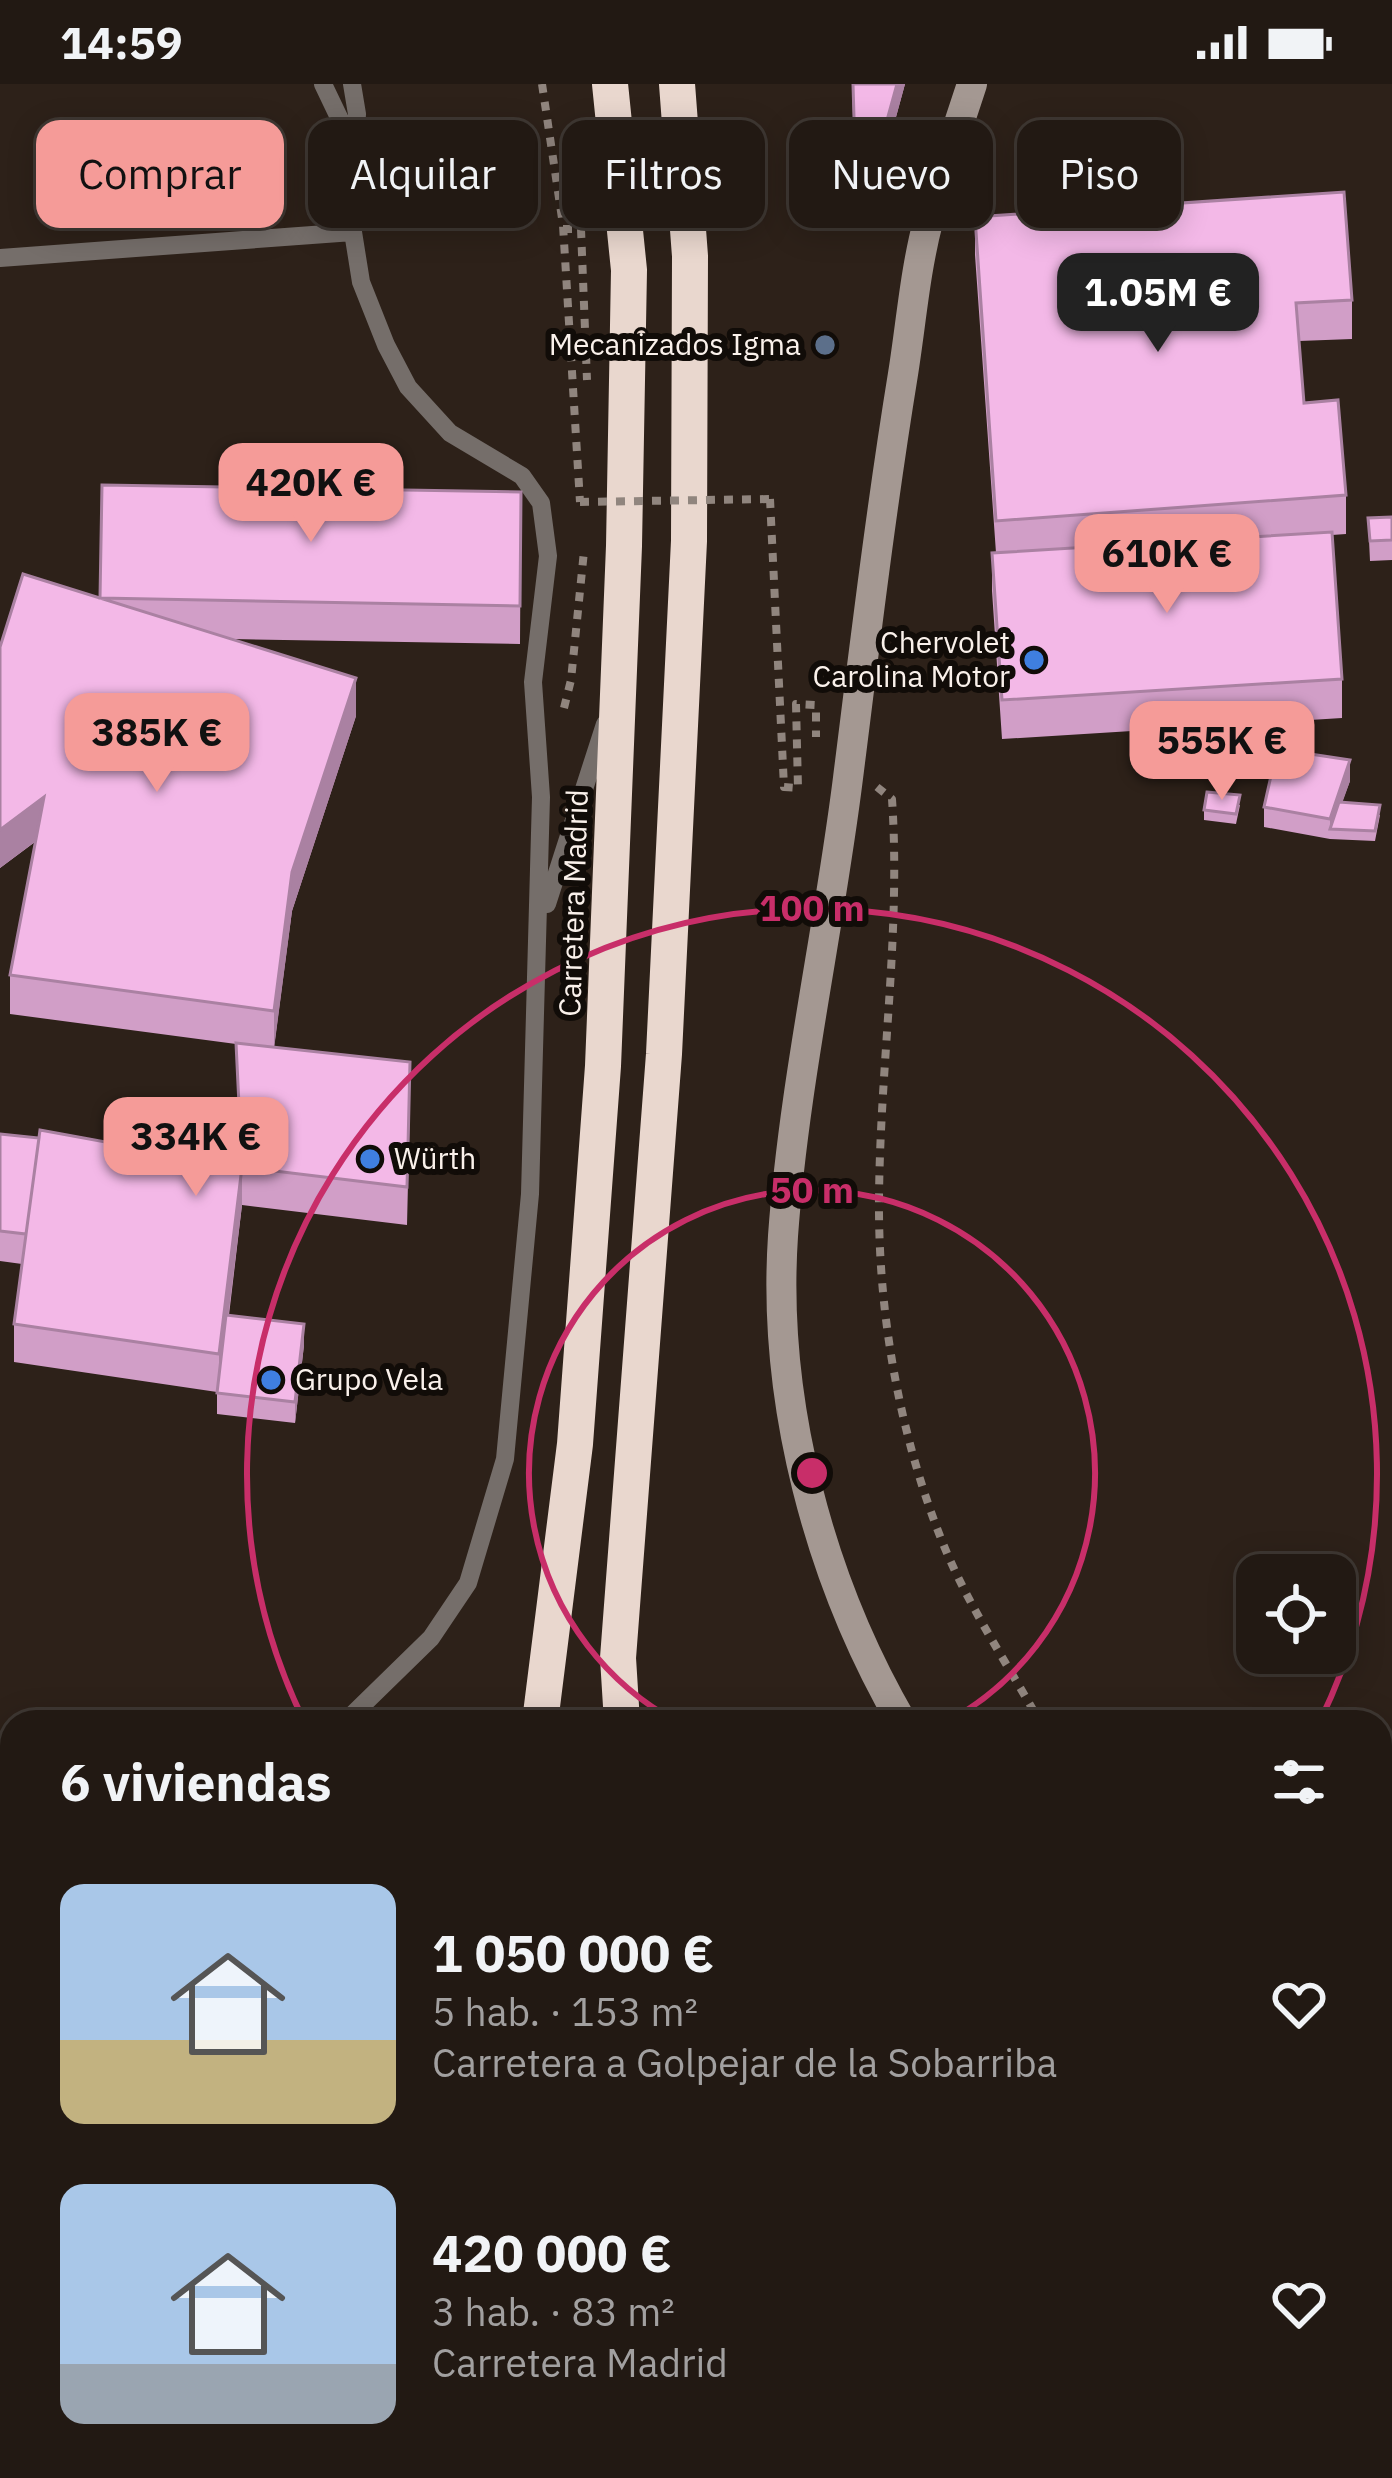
<!DOCTYPE html>
<html lang="es">
<meta charset="utf-8">
<style>
:root{--surface:#221913;--page:#2a221c;--text:#f1f3f6;--muted:#a2a0a0;--line:#3f3833;--accent:#f59b98}
body{margin:0;font-family:"IBM Plex Sans",sans-serif;background:var(--page);color:var(--text);height:100vh;display:flex;flex-direction:column;font-size:45px;white-space:nowrap}
*{box-sizing:border-box;margin:0}
p{font-size:39px;color:var(--muted)}
.icon{flex:none;width:66px;height:66px;fill:none;stroke:currentColor;stroke-width:2;stroke-linecap:round;stroke-linejoin:round}
.map{position:relative;flex:1;overflow:hidden}
.panel{position:absolute;left:0px;top:1626px;width:1392px;height:768px;display:flex;flex-direction:column;background:var(--surface);border-radius:36px 36px 0 0;box-shadow:0 6px 30px #0003,0 0 0 3px var(--line)}
.panel>*{flex:none}
.hud{position:absolute;left:36px;top:36px;width:1320px;height:108px;display:flex;gap:24px}
.buttons{position:absolute;left:1236px;top:1470px;display:grid;gap:24px}
.buttons a{display:grid;place-items:center;width:120px;height:120px;border-radius:24px;background:var(--surface);box-shadow:0 6px 30px #0003,0 0 0 3px var(--line);font-size:60px}
.price{position:absolute;translate:-50% -102px;padding:0 27px;border-radius:24px;background:var(--accent);color:#111;font-size:39px;line-height:78px;filter:drop-shadow(0 3px 6px #0008)}
.price::after{content:'';position:absolute;left:50%;top:72px;width:36px;height:27px;margin-left:-18px;background:inherit;clip-path:polygon(0 0,100% 0,50% 100%)}
.price.selected{background:#222;color:#fff}
ul{padding:0;list-style:none}
li{display:flex;align-items:center;gap:36px;height:300px;padding:0 60px}
li span{display:grid;place-items:center;flex:none;width:336px;height:240px;border-radius:24px;color:#555}
li>.icon{margin-inline-start:auto}
span .icon{width:144px;height:144px;fill:#fffc;stroke-width:1}
li b{font-size:51px}
h2{display:flex;justify-content:space-between;align-items:center;height:144px;padding:0 60px;font-size:51px}
.chip{padding:0 42px;border-radius:24px;background:var(--surface);box-shadow:0 6px 30px #0003,0 0 0 3px var(--line);font-size:42px;line-height:108px}
.chip.selected{background:var(--accent);color:#111}
.status{display:flex;justify-content:space-between;align-items:center;height:84px;padding:0 60px;background:var(--surface);direction:ltr}
.status svg{height:33px;fill:currentColor}
.map>svg:first-child{display:block}
.lines{fill:none;stroke-linecap:round;stroke-linejoin:round}
.path{stroke:#90857e;stroke-width:8;stroke-dasharray:9 9;stroke-linecap:butt}
.lane{stroke:#756e6a;stroke-width:18}
.secondary{stroke:#a49892;stroke-width:30}
.highway{stroke:#e9d7ce;stroke-width:36}
.path-bridge{stroke:#90857e;stroke-width:8;stroke-dasharray:9 9;stroke-linecap:butt}
.wall{fill:#d19ec7}
.shaded-wall{fill:#aa81a2}
.building{fill:#f3b8e7;stroke:#aa81a2;stroke-width:3}
.ring{fill:none;stroke:#c82e69;stroke-width:6}
.service-dot{fill:#5c6f8a;stroke:#110c08;stroke-width:4.5}
.shop-dot{fill:#3f7fe0;stroke:#110c08;stroke-width:4.5}
.labels{text-anchor:middle;stroke-width:12;stroke-linejoin:round;paint-order:stroke}
.poi-label{font-size:30px;fill:#faf1eb;stroke:#110c08;text-anchor:end}
.street-label{font-size:30px;fill:#faf1eb;stroke:#110c08}
.centre{fill:#c82e69;stroke:#110c08;stroke-width:6}
.ring-label{font-size:36px;text-anchor:middle;font-weight:bold;fill:#c82e69;stroke:#110c08;stroke-width:12;stroke-linejoin:round;paint-order:stroke}
</style>
<div class="status"><b>14:59</b><svg viewBox="0 0 49 12"><path d="M0 12V9h3v3zM5 12V6h3v6zM10 12V3h3v9zM15 12V0h3v12zM26 1h20v11H26zM47 4h2v5h-2z"/></svg></div>
<div class="map">
<svg width="1392" height="2394" viewBox="0 0 1392 2394">
<rect width="100%" height="100%" fill="#2d2119"/>
<g class="lines">
<path class="path" d="M 542,0 L 563,141 L 580,418
M 563,145 L 581,145 L 587,296
M 770,415 L 784,703 L 798,704 L 796,620 L 816,621 L 816,653
M 564,624 L 571,596 L 584,467
M 877,703 L 892,715 C 901,848 880,981 879,1115 C 878,1231 900,1354 944,1462 C 969,1523 1008,1581 1040,1638
M 900,2394 L 902,2382"/>
<path class="lane" d="M 323,0 L 355,67 L 353,148 L 361,198 L 386,261 L 408,303 L 450,349 L 522,392 L 541,419 L 548,472 L 533,598 L 541,713 L 530,1110 L 505,1375 L 468,1499 L 431,1554 L 345,1638
M 352,0 L 357,30 L 355,62
M 0,174 L 353,148
M 547,820 L 605,640
M 582,2382 L 591,2394
M 92,2394 L 141,2382"/>
<path class="secondary" d="M 902,1638 C 819,1495 772,1318 783,1152 C 794,998 829,847 848,694 C 865,559 881,425 903,290 C 911,240 915,187 928,138 C 941,92 957,46 972,0
M 819,2394 L 819,2382"/>
<path class="highway" d="M 540,1638 L 575,1360 L 603,982 L 624,462 L 629,186 L 610,0
M 622,1638 L 618,1574 L 664,970 L 689,457 L 690,172 L 677,0
M 683,2382 L 688,2394
M 719,2382 L 722,2394"/>
<path class="path-bridge" d="M 580,418 L 770,415"/>
</g>
<path class="wall" d="M 852,0 L 905,0 L 878,99 L 855,97 Z
M 975,133 L 1352,216 L 1352,255 L 1299,257 L 1304,319 L 1346,411 L 1346,450 L 1332,451 L 1342,595 L 1342,634 L 1002,655 L 992,507 L 992,469 L 996,469 L 975,171 Z
M 521,408 L 520,560 L 232,555 L 356,632 L 292,827 L 274,963 L 410,1016 L 407,1141 L 242,1121 L 229,1231 L 304,1261 L 295,1339 L 217,1330 L 217,1308 L 14,1278 L 14,1240 L 22,1180 L 0,1177 L 0,1050 L 240,1082 L 236,960 L 10,930 L 10,891 L 35,758 L 0,784 L 0,563 L 100,514 Z
M 1392,433 L 1392,476 L 1370,477 L 1368,434 Z
M 1350,697 L 1342,718 L 1380,731 L 1375,757 L 1330,755 L 1264,743 L 1264,723 Z
M 1240,721 L 1236,740 L 1204,736 L 1204,726 Z"/>
<path class="shaded-wall" d="M 897,0 L 905,0 L 878,99 L 878,69 Z
M 356,594 L 356,632 L 292,827 L 274,965 L 274,927 L 292,788 Z
M 1350,676 L 1350,697 L 1333,745 L 1330,745 L 1330,735 Z
M 44,713 L 44,751 L 0,784 L 0,746 Z
M 242,1083 L 242,1121 L 219,1308 L 219,1270 Z
M 304,1240 L 304,1261 L 295,1339 L 295,1318 Z"/>
<path class="building" d="M 853,0 L 897,0 L 878,69 L 855,67 Z
M 1344,108 L 1352,216 L 1296,219 L 1304,319 L 1338,316 L 1346,411 L 996,437 L 975,133 Z
M 102,401 L 521,408 L 520,522 L 100,514 Z
M 1392,433 L 1392,456 L 1370,457 L 1368,434 Z
M 1332,448 L 1342,595 L 1002,616 L 992,469 Z
M 23,490 L 356,594 L 292,788 L 274,927 L 10,891 L 44,713 L 0,746 L 0,563 Z
M 1277,665 L 1350,676 L 1330,735 L 1264,723 Z
M 1207,708 L 1240,711 L 1236,730 L 1204,726 Z
M 1339,718 L 1380,721 L 1375,747 L 1330,745 Z
M 236,959 L 410,978 L 407,1103 L 242,1083 L 219,1270 L 14,1240 L 40,1046 L 242,1083 Z
M 0,1050 L 39,1054 L 26,1150 L 0,1147 Z
M 226,1231 L 304,1240 L 295,1318 L 217,1309 Z"/>
<g class="ring">
<path d="M677 1638A283 283 0 1 1 947 1638"/>
<path d="M304 1637A565 565 0 1 1 1320 1637"/>
</g>
<circle class="service-dot" cx="825" cy="261" r="12"/>
<g class="shop-dot">
<circle cx="1034" cy="576" r="12"/>
<circle cx="370" cy="1075" r="12"/>
<circle cx="271" cy="1296" r="12"/>
</g>
<g class="labels">
<g class="poi-label">
<text x="801" y="271">Mecanizados Igma</text>
<text x="1010" y="569">Chervolet<tspan x="1010" dy="34">Carolina Motor</tspan></text>
<text x="394" y="1085" text-anchor="start">Würth</text>
<text x="295" y="1306" text-anchor="start">Grupo Vela</text>
</g>
<g class="street-label">
<text transform="translate(574 819) rotate(-88)" y="10">Carretera Madrid</text>
</g>
</g>
<circle cx="812" cy="1389" r="18" class="centre"/>
<g class="ring-label">
<text x="812" y="837">100 m</text>
<text x="812" y="1119">50 m</text>
</g>
</svg>
<div class="buttons">
<a><svg class="icon" aria-label="locate" viewBox="0 0 24 24"><circle cx="12" cy="12" r="6"/><path d="M12 2v4M12 18v4M2 12h4M18 12h4"/></svg></a>
</div>
<b class="price selected" style="left:1158px;top:271px">1.05M €</b>
<b class="price" style="left:311px;top:461px">420K €</b>
<b class="price" style="left:1167px;top:532px">610K €</b>
<b class="price" style="left:157px;top:711px">385K €</b>
<b class="price" style="left:1222px;top:719px">555K €</b>
<b class="price" style="left:196px;top:1115px">334K €</b>
<div class="hud">
<a class="chip selected">Comprar</a>
<a class="chip">Alquilar</a>
<a class="chip">Filtros</a>
<a class="chip">Nuevo</a>
<a class="chip">Piso</a>
</div>
<section class="panel">
<h2>6 viviendas<svg class="icon" aria-label="filters" viewBox="0 0 24 24"><path d="M4 7h16M4 17h16"/><circle cx="9" cy="7" r="2"/><circle cx="15" cy="17" r="2"/></svg></h2>
<ul>
<li><span style="background:linear-gradient(#a9c7e8 65%,#c2b280 0)"><svg class="icon" aria-label="home" viewBox="0 0 24 24"><path d="M3 11l9-7 9 7M6 9v11h12V9"/></svg></span><div><b>1 050 000 €</b><p>5 hab. · 153 m²</p><p>Carretera a Golpejar de la Sobarriba</p></div><svg class="icon" aria-label="heart" viewBox="0 0 24 24"><path d="M12 20l-8-8c-3-5 5-10 8-4 3-6 11-1 8 4z"/></svg></li>
<li><span style="background:linear-gradient(#a9c7e8 75%,#9aa5b1 0)"><svg class="icon" aria-label="home" viewBox="0 0 24 24"><path d="M3 11l9-7 9 7M6 9v11h12V9"/></svg></span><div><b>420 000 €</b><p>3 hab. · 83 m²</p><p>Carretera Madrid</p></div><svg class="icon" aria-label="heart" viewBox="0 0 24 24"><path d="M12 20l-8-8c-3-5 5-10 8-4 3-6 11-1 8 4z"/></svg></li>
</ul>
</section>
</div>
